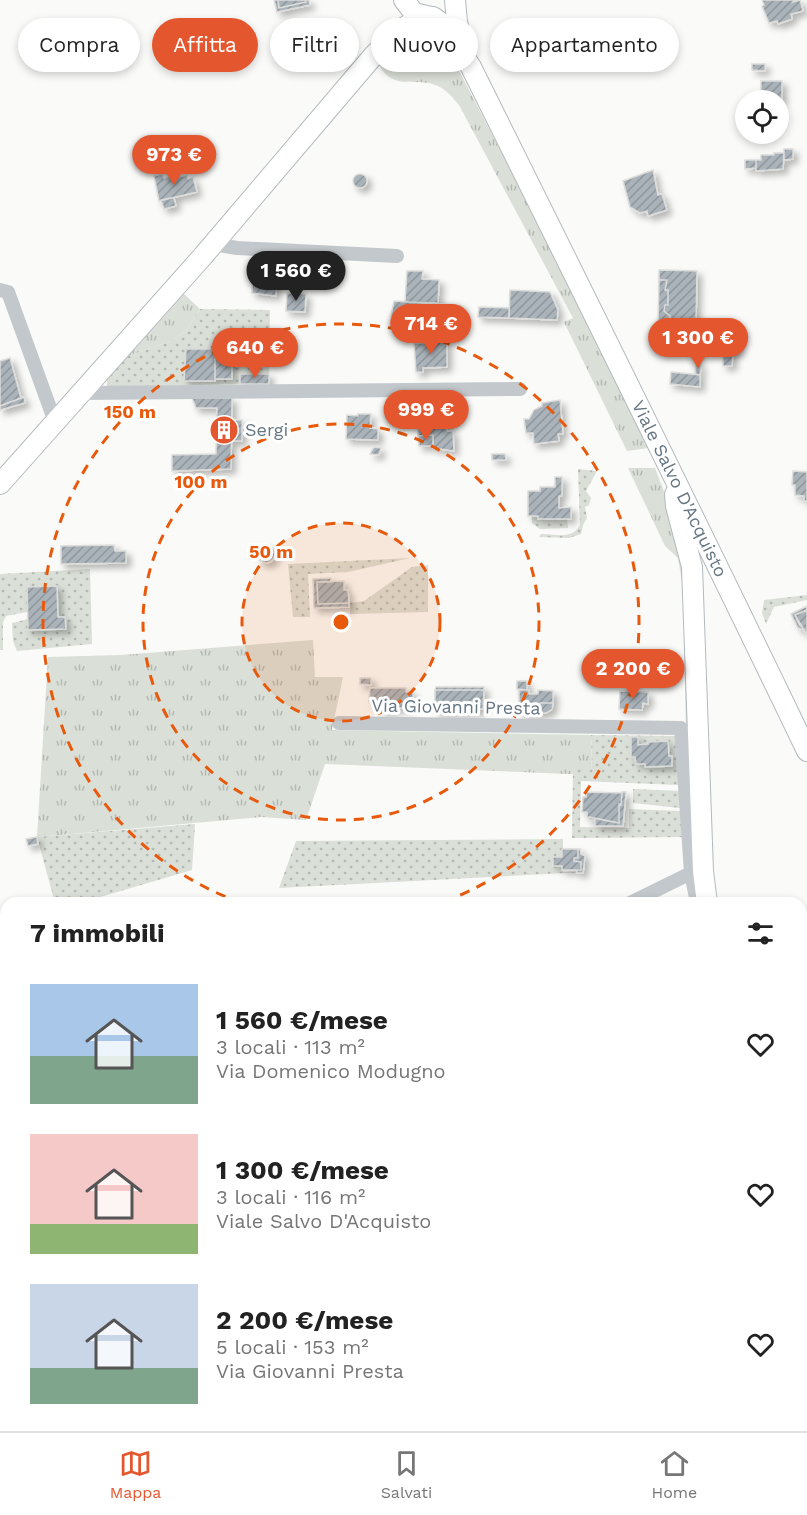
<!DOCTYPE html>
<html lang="it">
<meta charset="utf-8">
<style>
:root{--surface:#fff;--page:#f2f2f2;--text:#222;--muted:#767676;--line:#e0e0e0;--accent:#e4572e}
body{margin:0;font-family:"Work Sans",sans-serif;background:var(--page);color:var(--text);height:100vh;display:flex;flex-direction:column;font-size:22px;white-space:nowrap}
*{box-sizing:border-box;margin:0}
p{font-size:20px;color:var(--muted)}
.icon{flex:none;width:33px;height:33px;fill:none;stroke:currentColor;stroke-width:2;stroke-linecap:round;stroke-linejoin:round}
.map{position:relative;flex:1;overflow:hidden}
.sheet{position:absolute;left:0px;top:897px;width:807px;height:534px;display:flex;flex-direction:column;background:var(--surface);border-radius:18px 18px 0 0;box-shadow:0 3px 9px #0003}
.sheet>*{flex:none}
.top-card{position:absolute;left:18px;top:18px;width:771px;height:54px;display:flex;gap:12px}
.fabs{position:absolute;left:735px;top:90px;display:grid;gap:12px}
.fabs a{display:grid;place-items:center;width:54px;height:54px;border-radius:50%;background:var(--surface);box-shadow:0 3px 9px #0003;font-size:30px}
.price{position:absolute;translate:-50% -51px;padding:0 14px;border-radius:21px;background:var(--accent);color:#fff;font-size:20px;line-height:39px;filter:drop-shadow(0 2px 3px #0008)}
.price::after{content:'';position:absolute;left:50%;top:36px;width:18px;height:14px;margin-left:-9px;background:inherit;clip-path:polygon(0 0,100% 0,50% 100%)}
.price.active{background:#222;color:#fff}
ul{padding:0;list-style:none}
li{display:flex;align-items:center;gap:18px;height:150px;padding:0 30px}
li span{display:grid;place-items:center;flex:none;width:168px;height:120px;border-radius:0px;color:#555}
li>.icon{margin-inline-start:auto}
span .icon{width:72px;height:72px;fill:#fffc;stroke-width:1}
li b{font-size:26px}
h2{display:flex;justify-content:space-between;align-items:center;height:72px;padding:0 30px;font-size:26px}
.chip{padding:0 21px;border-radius:27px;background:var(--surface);box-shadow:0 3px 9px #0003;font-size:21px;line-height:54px}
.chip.active{background:var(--accent);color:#fff}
.tabs{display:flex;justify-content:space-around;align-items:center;height:84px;border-top:2px solid var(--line);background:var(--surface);font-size:16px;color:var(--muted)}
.tabs a{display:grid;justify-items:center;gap:3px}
.tabs .active{color:var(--accent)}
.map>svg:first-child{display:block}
.grass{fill:url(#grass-tufts)}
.garden{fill:url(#garden-dots)}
.building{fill:url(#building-hatch);stroke:#dcdcda;stroke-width:1.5;filter:url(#shadow)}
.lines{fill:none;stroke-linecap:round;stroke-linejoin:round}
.secondary-casing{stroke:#b3babf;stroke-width:22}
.street{stroke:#c3c8cc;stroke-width:14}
.secondary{stroke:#fff;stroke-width:20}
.ring{fill:none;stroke:#e8590c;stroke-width:3;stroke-dasharray:10 8}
.labels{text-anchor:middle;stroke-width:6;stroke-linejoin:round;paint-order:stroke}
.poi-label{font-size:18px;fill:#657683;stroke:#fff;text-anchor:start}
.street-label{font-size:18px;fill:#657683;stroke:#fff}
.centre{fill:#e8590c;stroke:#fff;stroke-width:3}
.ring-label{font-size:18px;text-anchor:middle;font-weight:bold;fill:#e8590c;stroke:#fff;stroke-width:6;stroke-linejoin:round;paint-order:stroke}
</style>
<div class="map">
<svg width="807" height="1431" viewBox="0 0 807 1431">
<defs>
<pattern id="grass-tufts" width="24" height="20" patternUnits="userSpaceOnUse" patternTransform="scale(1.5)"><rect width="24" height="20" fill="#dadfd7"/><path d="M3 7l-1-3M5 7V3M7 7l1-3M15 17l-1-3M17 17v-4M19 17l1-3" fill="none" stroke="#b4b9b4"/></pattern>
<pattern id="garden-dots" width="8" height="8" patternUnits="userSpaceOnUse" patternTransform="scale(1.5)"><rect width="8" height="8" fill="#dadfd7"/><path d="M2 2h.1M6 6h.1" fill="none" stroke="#b4b9b4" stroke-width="1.8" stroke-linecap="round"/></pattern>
<pattern id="building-hatch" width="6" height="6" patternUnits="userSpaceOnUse" patternTransform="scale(1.5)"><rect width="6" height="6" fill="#aab3b9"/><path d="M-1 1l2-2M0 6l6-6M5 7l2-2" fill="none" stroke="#8e969c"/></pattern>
<filter id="shadow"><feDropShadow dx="4.5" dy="4.5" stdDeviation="3" flood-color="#0004"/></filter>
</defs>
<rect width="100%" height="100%" fill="#fafaf8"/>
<path class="grass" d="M 416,39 L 430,41 L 442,47 L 454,61 L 507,163 L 516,174 L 648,448 L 627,451 L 564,322 L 573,318 L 459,105 C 453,98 447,90 438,86 C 416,76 393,92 379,65 L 396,45 Z
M 181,291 L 200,309 L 186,331 L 168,342 L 122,358 Z
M 628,468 L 655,468 L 670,507 L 683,559 L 692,740 L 686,736 L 683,588 L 678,558 L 665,546 Z
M 313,640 L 315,677 L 343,677 L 332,730 L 591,735 L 592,775 L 325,764 L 306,820 L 261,817 L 37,837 L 48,657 L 121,655 Z"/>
<path class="garden" d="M 200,309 L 270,310 L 269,374 L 241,374 L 240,384 L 107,387 L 107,373 L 122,358 L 168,342 L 186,331 Z
M 578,469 L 597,471 L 586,491 L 591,498 L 589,505 L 585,507 L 587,518 L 583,525 L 581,534 L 569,538 L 539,537 L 541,534 C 555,534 572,540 580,525 Z
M 532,516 L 567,518 L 568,528 L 540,529 L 532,523 Z
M 410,558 L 348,572 L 308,574 L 310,617 L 293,617 L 288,564 Z
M 428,565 L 428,612 L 350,614 L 350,603 L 364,601 L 412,567 Z
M 90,569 L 92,644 L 17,651 L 13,641 L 12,623 L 28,619 L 28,630 L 66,629 L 65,617 L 58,617 L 57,586 L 27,587 L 27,612 L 6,616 L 3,622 L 3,650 L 0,650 L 0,574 Z
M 807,595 L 807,600 L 774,607 L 766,624 L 762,613 L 764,600 Z
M 591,735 L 677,736 L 678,785 L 581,781 L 580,827 L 629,828 L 629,809 L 680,811 L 686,837 L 572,838 L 573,769 L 592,769 Z
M 633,789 L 683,791 L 680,808 L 633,803 Z
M 195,824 L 192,870 L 80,903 L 55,903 L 37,837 Z
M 563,839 L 563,857 L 553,857 L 552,866 L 562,867 L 563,872 L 584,872 L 279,888 L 296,841 Z
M 801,1207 L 807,1207 L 807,1245 L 801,1246 Z
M 801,1299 L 807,1299 L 807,1375 L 801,1375 Z
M 6,1310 L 6,1425 L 43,1425 L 41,1431 L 0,1431 L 0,1318 Z
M 801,1407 L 807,1407 L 807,1431 L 780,1431 L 780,1425 L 801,1425 Z"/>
<path class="building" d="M 274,0 L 278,0 L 279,8 L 306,2 L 305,0 L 309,0 L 310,5 L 277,12 Z
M 278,0 L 305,0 L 306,2 L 279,8 Z
M 762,0 L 795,0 L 793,2 L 800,0 L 803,11 L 791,14 L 792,19 L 778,24 L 777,21 L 769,23 L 762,6 L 764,5 Z
M 752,64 L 765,64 L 765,71 L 752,70 Z
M 761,81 L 782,81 L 782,100 L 761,100 Z
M 784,149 L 793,149 L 793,159 L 784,160 Z
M 774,153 L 784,153 L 783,169 L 756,171 L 756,160 L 761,160 L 761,155 L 774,155 Z
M 745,160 L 756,160 L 756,168 L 745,169 Z
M 653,170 L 658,195 L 662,194 L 667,210 L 648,216 L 647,211 L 640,213 L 630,207 L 623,181 Z
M353 181a7 7 0 1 1 14 0a7 7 0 1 1-14 0Z
M 162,174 L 164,178 L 178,174 L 179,177 L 187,175 L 188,179 L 193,177 L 197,192 L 159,201 L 154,176 Z
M 170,198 L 174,198 L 176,206 L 164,209 L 161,200 Z
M 253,267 L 277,268 L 276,296 L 252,293 Z
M 659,270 L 697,271 L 696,323 L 670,323 L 670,316 L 664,311 L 665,305 L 668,305 L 668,290 L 665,290 L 667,280 L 659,280 Z
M 407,271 L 423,271 L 422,279 L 439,280 L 438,303 L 405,302 Z
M 659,280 L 667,280 L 665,290 L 668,290 L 668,305 L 665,305 L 664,311 L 670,316 L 670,323 L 658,323 Z
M 510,290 L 550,292 L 558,310 L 557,320 L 509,318 Z
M 287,293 L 306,294 L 305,312 L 286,311 Z
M 394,301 L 461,306 L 460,319 L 391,316 Z
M 479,307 L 509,308 L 509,318 L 478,317 Z
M 430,318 L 446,319 L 445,332 L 430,331 Z
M 432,331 L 445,332 L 445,340 L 432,340 Z
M 424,342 L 447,342 L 447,367 L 423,368 L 423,372 L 416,372 L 414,343 L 424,343 Z
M 210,345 L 231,345 L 231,359 L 215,359 L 215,381 L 184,381 L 186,349 L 210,349 Z
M 723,348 L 739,348 L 739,352 L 733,352 L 732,366 L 723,366 Z
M 10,358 L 21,398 L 0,406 L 0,361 Z
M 215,359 L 232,359 L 232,379 L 215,379 Z
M 696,364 L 701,364 L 700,375 L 695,374 Z
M 671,372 L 700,375 L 700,387 L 670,384 Z
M 240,374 L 269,374 L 269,384 L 240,384 Z
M 24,397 L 25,403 L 0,410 L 0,406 Z
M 192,398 L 232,398 L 231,469 L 172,471 L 172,455 L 216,454 L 217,408 L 196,408 Z
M 560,400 L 563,434 L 558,434 L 559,441 L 534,444 L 533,433 L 526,433 L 524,419 L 529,419 L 534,410 L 542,406 L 542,403 Z
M 358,414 L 371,414 L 370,428 L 378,429 L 378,440 L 346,439 L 347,415 L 358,416 Z
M 447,416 L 447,418 L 437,419 L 438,424 L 418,424 L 418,417 Z
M 447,418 L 447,431 L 453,431 L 454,451 L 433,448 L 433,435 L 418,436 L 418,424 L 438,424 L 437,419 Z
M 232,420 L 242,420 L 242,441 L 232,441 Z
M 433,435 L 433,446 L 419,446 L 418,436 Z
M 374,447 L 381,448 L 379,455 L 370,454 Z
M 492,454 L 505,454 L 506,460 L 492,460 Z
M 793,471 L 807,472 L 807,501 L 804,501 L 804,496 L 795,495 L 795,485 L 792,485 Z
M 555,477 L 562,477 L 562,496 L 559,496 L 559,508 L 571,507 L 571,519 L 538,519 L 538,516 L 528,516 L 528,491 L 540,491 L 540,487 L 555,487 Z
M257 554a9 9 0 1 1 18 0a9 9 0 1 1-18 0Z
M 114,545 L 115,551 L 126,551 L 126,563 L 61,564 L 61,546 Z
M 331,578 L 331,582 L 317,582 L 318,604 L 349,603 L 349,607 L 314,608 L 313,579 Z
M 344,581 L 344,590 L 348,590 L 349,603 L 318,604 L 317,582 Z
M 57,586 L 58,617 L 65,617 L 66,629 L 28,630 L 27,587 Z
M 807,606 L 807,610 L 795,615 L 799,624 L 804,629 L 801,629 L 798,628 L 791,614 Z
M 807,610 L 807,635 L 795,615 Z
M 360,678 L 371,678 L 371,685 L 360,684 Z
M 517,681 L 527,681 L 527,690 L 517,689 Z
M 436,687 L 484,687 L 484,690 L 435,690 Z
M 370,688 L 406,688 L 406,692 L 413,692 L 413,701 L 409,701 L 409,709 L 394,707 L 394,711 L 381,711 L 381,702 L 369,702 Z
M 435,690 L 484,690 L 483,709 L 435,709 Z
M 519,690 L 529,690 L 529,694 L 538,694 L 538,690 L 553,691 L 553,703 L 540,703 L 540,713 L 537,715 L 519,713 Z
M 620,691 L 648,692 L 648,704 L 643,703 L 642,710 L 619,709 Z
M 540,703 L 553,703 L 552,709 L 546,713 L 540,713 Z
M 435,709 L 477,709 L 477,712 L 435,712 Z
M 631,737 L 638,737 L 638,745 L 648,744 L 648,742 L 668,741 L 669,756 L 672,756 L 672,766 L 645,767 L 645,764 L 636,764 L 635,757 L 631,757 Z
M 586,792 L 622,793 L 621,805 L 619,804 L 619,823 L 587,817 L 587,812 L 582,812 L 583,797 L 586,797 Z
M 622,792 L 626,792 L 623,826 L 595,826 L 595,820 L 589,820 L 590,817 L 619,823 L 619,804 L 621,805 Z
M 37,837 L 38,844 L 28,846 L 26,839 Z
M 562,849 L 578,849 L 578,858 L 574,858 L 574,861 L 581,862 L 581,870 L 562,870 L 562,866 L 553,866 L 553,857 L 562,857 Z
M 578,849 L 580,849 L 581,854 L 585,856 L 583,873 L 577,873 L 577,870 L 581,870 L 581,862 L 574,861 L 574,858 L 578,858 Z
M 807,933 L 807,951 L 806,951 L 801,948 L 801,936 Z
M 6,1134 L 6,1170 L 0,1176 L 0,1140 Z
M 6,1192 L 6,1227 L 0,1233 L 0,1198 Z
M 807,1253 L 807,1294 L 802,1295 L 801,1263 L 803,1263 L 801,1254 Z
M 3,1362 L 6,1363 L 6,1388 L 0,1387 L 0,1364 L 2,1365 Z
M 658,1425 L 669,1425 L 669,1431 L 661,1429 L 651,1431 L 650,1427 Z"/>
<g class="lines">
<g class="secondary-casing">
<g id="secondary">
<path d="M 404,0 L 414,13 L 431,17"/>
<path d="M 455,0 L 457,22 L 463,44"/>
<path id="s1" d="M 433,17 L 444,25 L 471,67 C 584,294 697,522 807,751"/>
<path d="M 0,484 L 203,256 L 374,55 L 399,31 L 421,16"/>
<path d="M 675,494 L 676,506 L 692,567 L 703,871 L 707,903"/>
<path d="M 771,1425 L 771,1431"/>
</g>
</g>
<path class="street" d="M 213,244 L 237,248 L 397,256
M 0,290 L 8,292 L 55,422
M 80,393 L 520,389
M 339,723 L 681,728 L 691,873 L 697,903
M 630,903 L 691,873 L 698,872
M 0,1020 L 6,1026
M 0,1040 L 6,1046
M 0,1099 L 6,1093
M 0,1260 L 6,1266
M 0,1303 L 6,1295
M 365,1431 L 409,1425"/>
<use href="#secondary" class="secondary"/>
</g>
<circle cx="341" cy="622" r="99" fill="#e8590c" fill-opacity=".12"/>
<g class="ring">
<circle cx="341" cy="622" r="99"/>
<circle cx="341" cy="622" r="198"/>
<path d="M242 903A298 298 0 1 1 440 903"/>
</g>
<defs>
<g id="building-disc" transform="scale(1.5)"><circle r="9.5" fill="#e4572e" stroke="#fff"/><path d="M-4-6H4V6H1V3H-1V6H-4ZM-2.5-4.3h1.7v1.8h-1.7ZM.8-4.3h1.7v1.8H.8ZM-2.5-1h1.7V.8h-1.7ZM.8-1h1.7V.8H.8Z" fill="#fff"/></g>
</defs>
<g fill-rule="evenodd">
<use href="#building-disc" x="224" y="430"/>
</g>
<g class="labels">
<g class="poi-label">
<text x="245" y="436">Sergi</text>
</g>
<g class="street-label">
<text dy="6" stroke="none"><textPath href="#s1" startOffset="534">Viale Salvo D'Acquisto</textPath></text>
<text transform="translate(456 707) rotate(1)" y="6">Via Giovanni Presta</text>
</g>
</g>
<circle cx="341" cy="622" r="9" class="centre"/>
<g class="ring-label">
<text x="130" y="418">150 m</text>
<text x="201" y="488">100 m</text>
<text x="271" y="558">50 m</text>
</g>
</svg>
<div class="fabs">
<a><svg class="icon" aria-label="locate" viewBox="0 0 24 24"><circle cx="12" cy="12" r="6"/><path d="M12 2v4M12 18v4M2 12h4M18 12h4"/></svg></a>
</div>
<b class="price" style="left:174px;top:186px">973 €</b>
<b class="price active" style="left:296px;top:302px">1 560 €</b>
<b class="price" style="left:431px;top:355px">714 €</b>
<b class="price" style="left:698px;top:369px">1 300 €</b>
<b class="price" style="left:255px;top:379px">640 €</b>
<b class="price" style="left:426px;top:441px">999 €</b>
<b class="price" style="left:633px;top:700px">2 200 €</b>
<div class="top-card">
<a class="chip">Compra</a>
<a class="chip active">Affitta</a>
<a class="chip">Filtri</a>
<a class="chip">Nuovo</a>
<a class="chip">Appartamento</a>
</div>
<section class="sheet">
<h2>7 immobili<svg class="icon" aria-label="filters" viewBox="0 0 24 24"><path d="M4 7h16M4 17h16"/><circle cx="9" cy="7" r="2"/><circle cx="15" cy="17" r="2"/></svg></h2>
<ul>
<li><span style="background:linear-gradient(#a9c7e8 60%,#7fa58c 0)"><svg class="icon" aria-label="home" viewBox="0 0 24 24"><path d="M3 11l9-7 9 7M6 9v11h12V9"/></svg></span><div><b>1 560 €/mese</b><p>3 locali · 113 m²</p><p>Via Domenico Modugno</p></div><svg class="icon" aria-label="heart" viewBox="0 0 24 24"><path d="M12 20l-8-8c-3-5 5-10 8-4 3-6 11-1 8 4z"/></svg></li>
<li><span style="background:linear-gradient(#f6c9c9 75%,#8fb573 0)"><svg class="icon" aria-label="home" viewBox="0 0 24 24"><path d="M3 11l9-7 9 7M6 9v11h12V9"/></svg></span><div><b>1 300 €/mese</b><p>3 locali · 116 m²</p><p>Viale Salvo D'Acquisto</p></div><svg class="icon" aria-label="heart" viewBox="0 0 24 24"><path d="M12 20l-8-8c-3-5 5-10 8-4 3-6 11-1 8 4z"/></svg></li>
<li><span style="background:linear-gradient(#c9d6e8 70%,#7fa58c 0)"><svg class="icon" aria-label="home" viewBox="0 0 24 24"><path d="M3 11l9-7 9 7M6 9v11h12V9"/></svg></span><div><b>2 200 €/mese</b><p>5 locali · 153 m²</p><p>Via Giovanni Presta</p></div><svg class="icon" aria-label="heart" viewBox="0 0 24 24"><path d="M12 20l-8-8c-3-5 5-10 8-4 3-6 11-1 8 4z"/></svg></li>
</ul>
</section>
</div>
<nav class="tabs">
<a class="active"><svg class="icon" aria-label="map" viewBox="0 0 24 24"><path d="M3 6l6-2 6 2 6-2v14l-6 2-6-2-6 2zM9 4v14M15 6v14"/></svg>Mappa</a>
<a><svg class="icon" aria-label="saved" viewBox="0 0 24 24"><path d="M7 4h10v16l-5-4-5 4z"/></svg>Salvati</a>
<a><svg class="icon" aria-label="home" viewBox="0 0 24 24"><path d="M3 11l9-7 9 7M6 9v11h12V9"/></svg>Home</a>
</nav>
